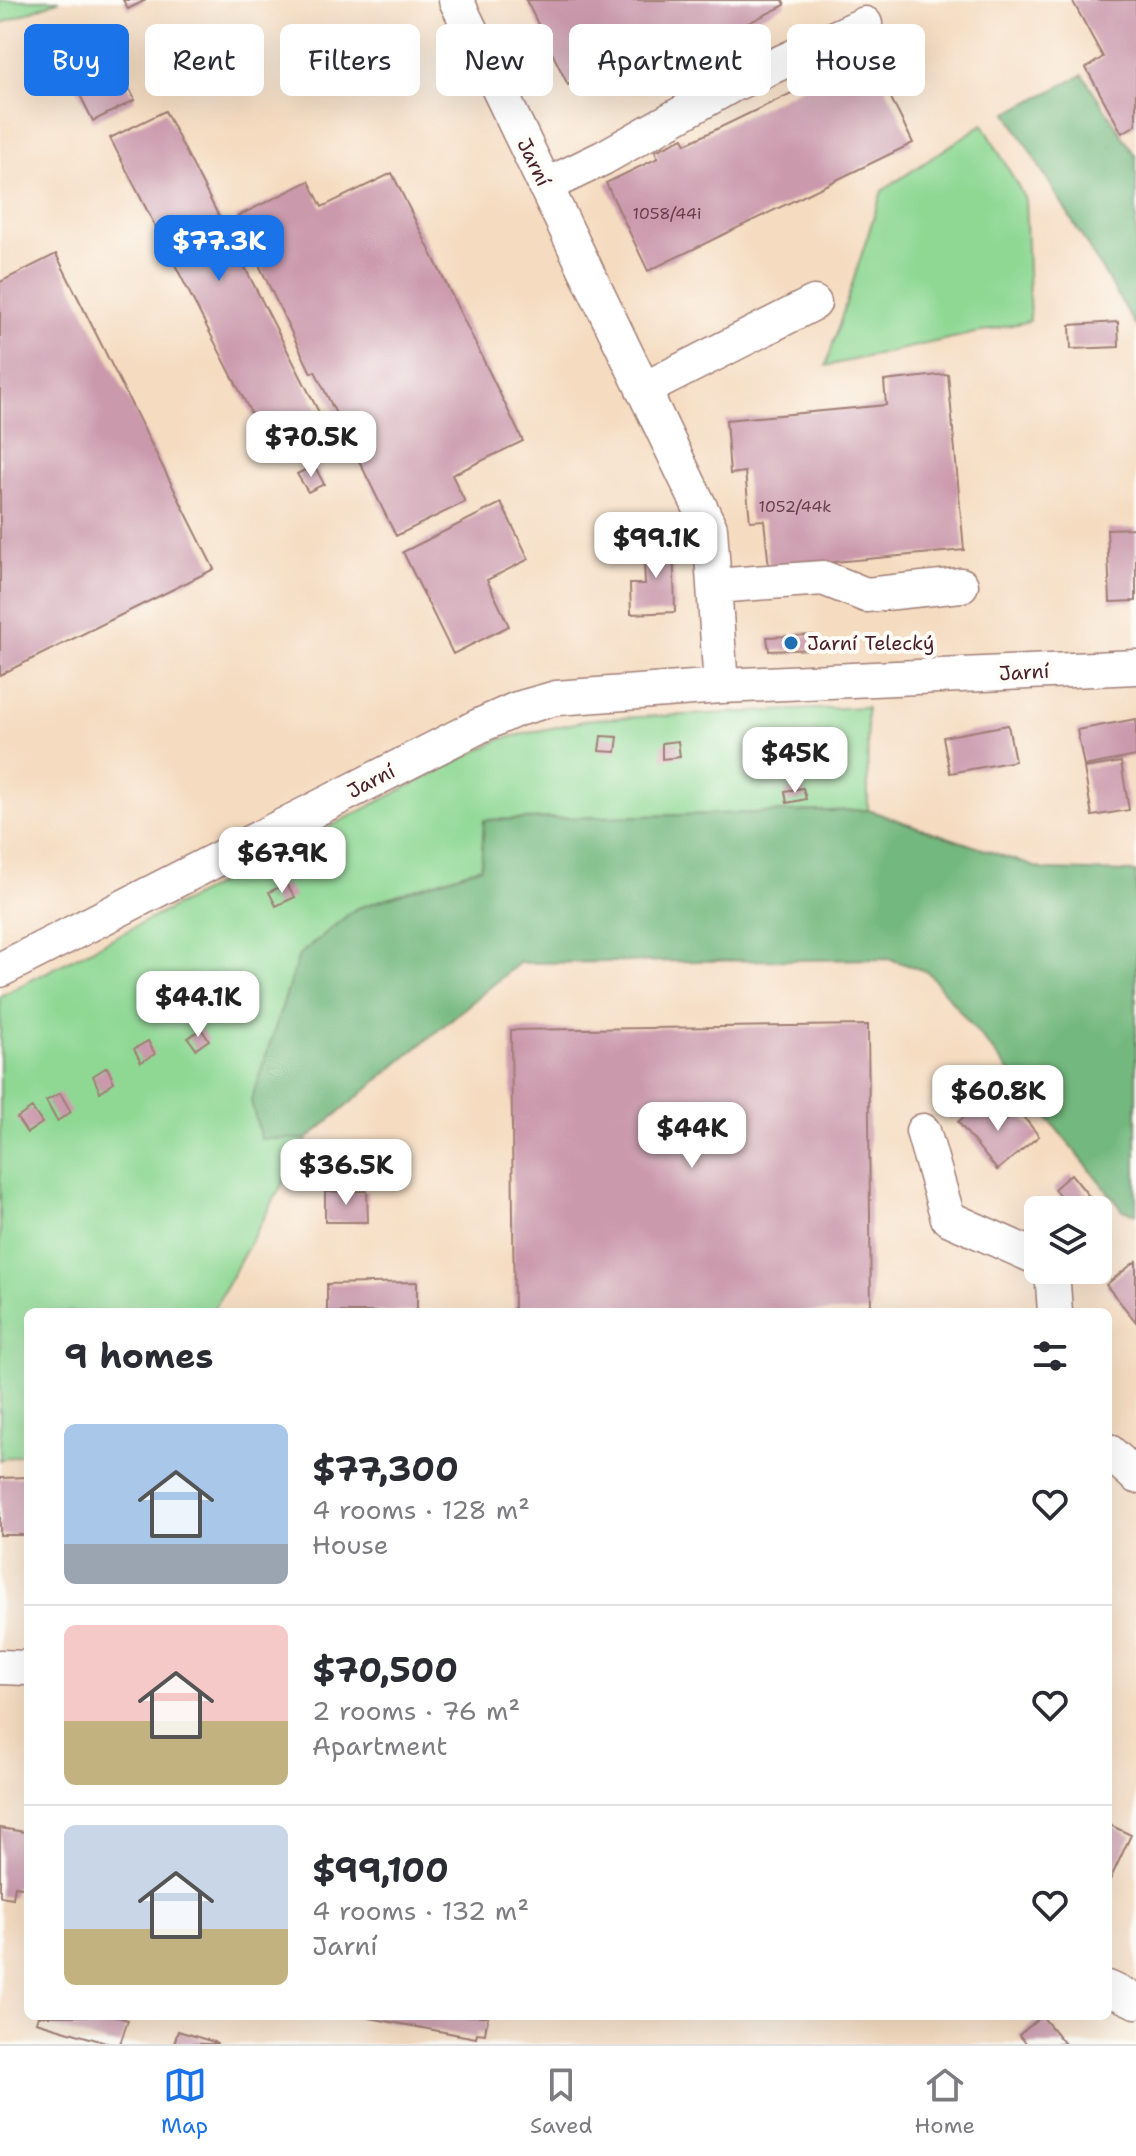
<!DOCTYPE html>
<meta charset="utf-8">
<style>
:root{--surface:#fff;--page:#f2f2f3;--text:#2b2b33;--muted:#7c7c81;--line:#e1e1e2;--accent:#1a73e8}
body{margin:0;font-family:"Shantell Sans",sans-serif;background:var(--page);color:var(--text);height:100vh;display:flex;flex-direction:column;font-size:30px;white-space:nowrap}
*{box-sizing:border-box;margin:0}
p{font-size:26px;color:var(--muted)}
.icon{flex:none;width:44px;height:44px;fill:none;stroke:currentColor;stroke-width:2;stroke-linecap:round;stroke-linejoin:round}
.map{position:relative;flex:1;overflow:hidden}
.drawer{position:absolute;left:24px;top:1308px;width:1088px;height:712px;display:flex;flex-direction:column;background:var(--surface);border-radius:12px;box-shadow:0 8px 32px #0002}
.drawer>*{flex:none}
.guide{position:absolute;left:24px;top:24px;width:1088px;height:72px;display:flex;gap:16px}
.fabs{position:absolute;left:1024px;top:1196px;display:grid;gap:16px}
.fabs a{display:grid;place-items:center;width:88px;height:88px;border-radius:12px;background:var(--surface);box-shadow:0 8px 32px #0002;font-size:40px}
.price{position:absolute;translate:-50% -68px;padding:0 18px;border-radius:16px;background:#fff;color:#222;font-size:26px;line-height:52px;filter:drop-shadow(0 2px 4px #0008)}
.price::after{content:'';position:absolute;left:50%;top:48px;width:24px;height:18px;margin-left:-12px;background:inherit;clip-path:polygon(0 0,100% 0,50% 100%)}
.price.selected{background:var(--accent);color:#fff}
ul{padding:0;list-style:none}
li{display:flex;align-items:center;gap:24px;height:200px;padding:0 40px}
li+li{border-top:2px solid var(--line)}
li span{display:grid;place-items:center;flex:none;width:224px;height:160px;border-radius:12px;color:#555}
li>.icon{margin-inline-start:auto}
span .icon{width:96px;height:96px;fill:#fffc;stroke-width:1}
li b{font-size:34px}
h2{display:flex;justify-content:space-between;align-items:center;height:96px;padding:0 40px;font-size:34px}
.tag{padding:0 28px;border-radius:12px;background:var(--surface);box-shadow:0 8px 32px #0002;font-size:28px;line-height:72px}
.tag.selected{background:var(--accent);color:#fff}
.tab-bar{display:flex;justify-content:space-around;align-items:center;height:112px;border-top:2px solid var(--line);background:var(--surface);font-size:22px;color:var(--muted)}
.tab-bar a{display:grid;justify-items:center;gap:4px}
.tab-bar .selected{color:var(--accent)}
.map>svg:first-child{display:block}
.green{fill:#8fd894;stroke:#6c7c60;stroke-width:2}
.forest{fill:#73b87e;stroke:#5e6c54;stroke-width:2}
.building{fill:#ca99ac}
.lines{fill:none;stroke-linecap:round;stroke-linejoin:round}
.minor-casing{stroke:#a07e76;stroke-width:37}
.minor{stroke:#fff;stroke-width:34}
.poi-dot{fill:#1f6fb2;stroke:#fdfcf7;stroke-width:3}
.labels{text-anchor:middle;stroke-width:8;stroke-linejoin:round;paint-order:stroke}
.number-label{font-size:16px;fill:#6a3e4b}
.street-label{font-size:20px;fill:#4a1f2b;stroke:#fdfcf7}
.poi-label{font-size:20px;fill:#4a1f2b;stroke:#fdfcf7;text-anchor:start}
</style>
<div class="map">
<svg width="1136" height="2044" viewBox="0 0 1136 2044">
<rect width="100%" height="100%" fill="#fdfcf7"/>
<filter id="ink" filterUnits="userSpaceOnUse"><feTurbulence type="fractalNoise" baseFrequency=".0125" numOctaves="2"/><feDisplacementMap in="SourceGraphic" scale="16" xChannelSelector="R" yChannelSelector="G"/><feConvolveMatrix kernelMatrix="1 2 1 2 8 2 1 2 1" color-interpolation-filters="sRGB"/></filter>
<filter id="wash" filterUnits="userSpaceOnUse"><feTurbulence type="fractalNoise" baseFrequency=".006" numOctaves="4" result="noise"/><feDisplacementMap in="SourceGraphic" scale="32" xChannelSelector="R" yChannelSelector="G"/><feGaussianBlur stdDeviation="1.8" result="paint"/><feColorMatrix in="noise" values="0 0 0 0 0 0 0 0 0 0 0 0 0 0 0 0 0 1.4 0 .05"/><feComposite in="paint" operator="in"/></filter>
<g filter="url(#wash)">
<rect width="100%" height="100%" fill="#f5dcc1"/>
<path class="green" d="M 0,0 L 60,0 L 0,24 Z
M 983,124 L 1025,199 L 1030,321 L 826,366 L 882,191 Z
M 867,707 L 868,810 L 485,820 L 481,867 L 355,909 L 261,1139 L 307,1139 L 212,1312 L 28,1312 L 28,1426 L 24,1454 L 0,1460 L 0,996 L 501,739 L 593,719 Z"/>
<path class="forest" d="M 1083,75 L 1136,157 L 1136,326 L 1007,113 Z
M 868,810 L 1044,870 L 1136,872 L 1136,1214 L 1123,1210 L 928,972 L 890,959 L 519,963 L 307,1139 L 261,1139 L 251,1101 L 299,955 L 355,909 L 481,867 L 484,820 Z"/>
<g id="blocks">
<path class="building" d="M 123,0 L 146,0 L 128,9 Z
M 526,0 L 783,0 L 785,5 L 622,85 L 612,64 L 568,85 Z
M 1072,0 L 1136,0 L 1136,125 L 1122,133 L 1086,68 L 1103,57 Z
M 101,33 L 135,100 L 93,121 L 59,53 Z
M 870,55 L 913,143 L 648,271 L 606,183 L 658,158 L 655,151 L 683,138 L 686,144 Z
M 165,111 L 327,428 L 273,456 L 110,138 Z
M 392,173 L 523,441 L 452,475 L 465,502 L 396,536 L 315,371 L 311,373 L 236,217 L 309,181 L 322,207 Z
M 56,254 L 214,569 L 0,675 L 0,282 Z
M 1118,322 L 1119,347 L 1071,349 L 1070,325 Z
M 948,374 L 964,550 L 769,568 L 764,520 L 750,521 L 745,472 L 730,474 L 726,420 L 886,405 L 884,381 Z
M 314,465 L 324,484 L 308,492 L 297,474 Z
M 501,503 L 529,559 L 487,580 L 509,626 L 453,654 L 403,552 Z
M 1136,528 L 1136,601 L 1110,602 L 1107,529 Z
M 673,538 L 675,612 L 631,614 L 630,584 L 645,584 L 643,540 Z
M 814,635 L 814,649 L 769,651 L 767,637 Z
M 1136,719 L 1136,756 L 1084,766 L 1077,730 Z
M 1008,725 L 1015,761 L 950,773 L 943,737 Z
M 601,736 L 618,737 L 616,752 L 599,751 Z
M 678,741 L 680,757 L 662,759 L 662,743 Z
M 1121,762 L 1129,810 L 1092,816 L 1084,768 Z
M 803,788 L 806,799 L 787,803 L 785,791 Z
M 286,884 L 295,897 L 276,906 L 269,892 Z
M 868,1025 L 871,1312 L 514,1312 L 511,1030 Z
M 201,1029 L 209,1040 L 196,1049 L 188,1038 Z
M 148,1041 L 155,1054 L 141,1062 L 134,1049 Z
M 107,1067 L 114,1082 L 100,1092 L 93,1076 Z
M 60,1093 L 71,1112 L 57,1121 L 46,1101 Z
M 989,1097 L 1007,1120 L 1018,1110 L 1039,1136 L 997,1170 L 958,1122 Z
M 32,1108 L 42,1123 L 27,1133 L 17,1118 Z
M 1071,1174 L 1093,1201 L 1081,1210 L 1071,1210 L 1054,1189 Z
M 367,1191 L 368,1222 L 325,1222 L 325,1192 Z
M 1136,1261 L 1136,1322 L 1106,1285 Z
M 417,1282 L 417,1312 L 327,1312 L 327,1284 Z
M 28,1477 L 28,1535 L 0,1535 L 0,1478 Z
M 26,1822 L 28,1888 L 15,1886 L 13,1898 L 0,1896 L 0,1828 L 25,1832 Z
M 1108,1824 L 1131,1835 L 1108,1884 Z
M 38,2016 L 114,2016 L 128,2020 L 120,2044 L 110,2044 L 36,2022 Z
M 359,2016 L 488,2016 L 485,2034 L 477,2033 L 476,2038 Z
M 1042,2016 L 1065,2044 L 1027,2044 L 1019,2035 Z
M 178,2031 L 217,2043 L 217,2044 L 174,2044 Z"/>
</g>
</g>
<g filter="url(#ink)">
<use href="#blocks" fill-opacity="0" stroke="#a07e76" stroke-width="2"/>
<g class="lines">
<g class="minor-casing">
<path id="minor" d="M 456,0 L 710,528 L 721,686
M 545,186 L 603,158 L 732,85 L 865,24
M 643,390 L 814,303
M 714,586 L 823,578 L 866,595 L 961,585
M 0,970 L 479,726 L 517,709 L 556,698 L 597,695 L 721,686 L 1136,667
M 923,1131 L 948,1218 L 1038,1258
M 1052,1270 L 1055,1312
M 1108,1451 L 1136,1476
M 0,1667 L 28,1668
M 1108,1988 L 1136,2001"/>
</g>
<use href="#minor" class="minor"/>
</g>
</g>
<circle class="poi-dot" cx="791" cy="643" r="8"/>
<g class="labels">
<g class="number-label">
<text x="667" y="219">1058/44i</text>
<text x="795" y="512">1052/44k</text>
</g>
<g class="street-label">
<text transform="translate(534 162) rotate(64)" y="7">Jarní</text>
<text transform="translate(1024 672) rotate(-3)" y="7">Jarní</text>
<text transform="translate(371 781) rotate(-27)" y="7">Jarní</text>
</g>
<g class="poi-label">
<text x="807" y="650">Jarní Telecký</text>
</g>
</g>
</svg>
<div class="fabs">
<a><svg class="icon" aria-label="layers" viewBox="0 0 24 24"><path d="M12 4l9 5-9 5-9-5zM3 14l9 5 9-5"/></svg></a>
</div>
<b class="price selected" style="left:219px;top:283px">$77.3K</b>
<b class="price" style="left:311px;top:479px">$70.5K</b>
<b class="price" style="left:656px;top:580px">$99.1K</b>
<b class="price" style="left:795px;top:795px">$45K</b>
<b class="price" style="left:282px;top:895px">$67.9K</b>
<b class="price" style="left:198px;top:1039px">$44.1K</b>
<b class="price" style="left:998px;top:1133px">$60.8K</b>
<b class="price" style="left:692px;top:1170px">$44K</b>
<b class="price" style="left:346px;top:1207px">$36.5K</b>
<div class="guide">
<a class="tag selected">Buy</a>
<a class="tag">Rent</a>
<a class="tag">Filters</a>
<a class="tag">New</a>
<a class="tag">Apartment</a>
<a class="tag">House</a>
</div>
<section class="drawer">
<h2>9 homes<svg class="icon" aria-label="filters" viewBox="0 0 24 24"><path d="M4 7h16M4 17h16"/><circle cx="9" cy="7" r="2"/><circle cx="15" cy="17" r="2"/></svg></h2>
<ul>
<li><span style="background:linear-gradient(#a9c7e8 75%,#9aa5b1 0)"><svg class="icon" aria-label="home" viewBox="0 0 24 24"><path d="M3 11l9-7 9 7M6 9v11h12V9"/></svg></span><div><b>$77,300</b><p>4 rooms · 128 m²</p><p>House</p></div><svg class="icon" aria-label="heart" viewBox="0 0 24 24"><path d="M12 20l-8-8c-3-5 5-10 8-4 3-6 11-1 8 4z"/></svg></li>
<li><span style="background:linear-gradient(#f6c9c9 60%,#c2b280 0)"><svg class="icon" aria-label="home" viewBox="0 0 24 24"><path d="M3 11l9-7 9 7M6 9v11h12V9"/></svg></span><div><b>$70,500</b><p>2 rooms · 76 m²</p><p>Apartment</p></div><svg class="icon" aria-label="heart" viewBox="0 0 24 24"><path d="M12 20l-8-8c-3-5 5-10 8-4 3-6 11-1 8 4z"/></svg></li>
<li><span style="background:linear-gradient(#c9d6e8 65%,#c2b280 0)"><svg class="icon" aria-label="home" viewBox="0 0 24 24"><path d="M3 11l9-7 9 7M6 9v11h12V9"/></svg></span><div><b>$99,100</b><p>4 rooms · 132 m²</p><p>Jarní</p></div><svg class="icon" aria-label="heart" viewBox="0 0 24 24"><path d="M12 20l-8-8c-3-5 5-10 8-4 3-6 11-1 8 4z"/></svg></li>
</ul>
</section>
</div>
<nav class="tab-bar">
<a class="selected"><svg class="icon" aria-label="map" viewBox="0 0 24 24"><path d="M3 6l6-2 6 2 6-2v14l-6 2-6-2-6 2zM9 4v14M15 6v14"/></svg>Map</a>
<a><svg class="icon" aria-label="saved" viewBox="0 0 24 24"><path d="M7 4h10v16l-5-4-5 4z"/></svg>Saved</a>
<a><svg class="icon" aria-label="home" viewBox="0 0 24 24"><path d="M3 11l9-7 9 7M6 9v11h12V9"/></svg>Home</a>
</nav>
